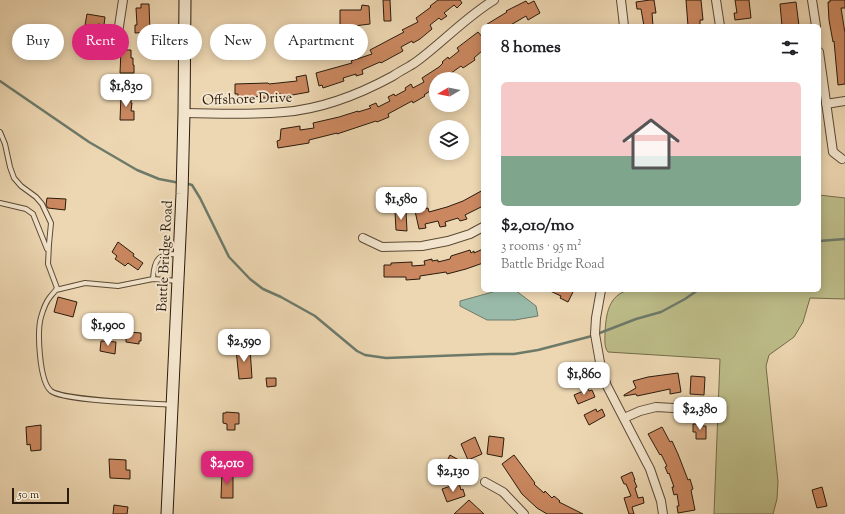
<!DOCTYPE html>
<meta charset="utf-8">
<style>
:root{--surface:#fff;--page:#f2f2f2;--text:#202124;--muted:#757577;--line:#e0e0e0;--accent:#db2777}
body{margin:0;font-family:"Sorts Mill Goudy",serif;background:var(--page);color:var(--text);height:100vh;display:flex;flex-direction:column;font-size:15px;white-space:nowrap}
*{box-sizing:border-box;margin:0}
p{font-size:13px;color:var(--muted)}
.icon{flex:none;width:22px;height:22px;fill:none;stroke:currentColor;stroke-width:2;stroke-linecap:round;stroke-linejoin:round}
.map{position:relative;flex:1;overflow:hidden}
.panel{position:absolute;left:481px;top:24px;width:340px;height:268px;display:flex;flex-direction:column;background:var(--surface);border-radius:6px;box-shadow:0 2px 10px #0003}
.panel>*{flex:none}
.banner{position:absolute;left:12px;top:24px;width:380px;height:36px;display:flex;gap:8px}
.needle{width:26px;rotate:260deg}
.controls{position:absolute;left:429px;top:72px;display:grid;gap:8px}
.controls a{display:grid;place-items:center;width:40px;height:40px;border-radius:50%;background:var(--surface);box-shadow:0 2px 10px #0003;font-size:20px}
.scale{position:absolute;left:12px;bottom:10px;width:57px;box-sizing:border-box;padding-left:4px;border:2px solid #2a1b0c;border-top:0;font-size:11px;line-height:14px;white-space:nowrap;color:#2a1b0c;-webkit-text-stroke:3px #f3e5cd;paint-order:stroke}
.price{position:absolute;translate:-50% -34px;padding:0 9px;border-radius:8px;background:#fff;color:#222;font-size:13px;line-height:26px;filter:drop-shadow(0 1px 2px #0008)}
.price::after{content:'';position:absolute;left:50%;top:24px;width:12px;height:9px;margin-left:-6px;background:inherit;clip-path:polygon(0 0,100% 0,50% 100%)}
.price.selected{background:var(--accent);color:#fff}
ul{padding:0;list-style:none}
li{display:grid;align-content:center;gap:8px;height:212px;padding:0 20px}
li+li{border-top:1px solid var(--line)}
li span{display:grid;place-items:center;height:124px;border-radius:6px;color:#555}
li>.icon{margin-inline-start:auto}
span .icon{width:72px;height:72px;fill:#fffc;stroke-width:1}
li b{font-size:17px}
h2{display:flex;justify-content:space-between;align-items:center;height:48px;padding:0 20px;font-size:17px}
.pill{padding:0 14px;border-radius:18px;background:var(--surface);box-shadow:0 2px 10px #0003;font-size:14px;line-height:36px}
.pill.selected{background:var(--accent);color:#fff}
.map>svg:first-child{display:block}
.green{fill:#bdbd89;stroke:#746c4a}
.water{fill:#9abaa9;stroke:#6d7a6a}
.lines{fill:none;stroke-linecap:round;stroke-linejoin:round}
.stream{stroke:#6d7a6a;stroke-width:2.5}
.building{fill:#cb8860;stroke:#2a1b0c}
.lane-casing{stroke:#5b4a36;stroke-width:6}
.street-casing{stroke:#5b4a36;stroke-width:10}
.secondary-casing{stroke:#2a1b0c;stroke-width:13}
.lane{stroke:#f3e5cd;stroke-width:4}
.street{stroke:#f3e5cd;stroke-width:8}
.secondary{stroke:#f3e5cd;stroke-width:11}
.labels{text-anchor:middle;stroke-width:4;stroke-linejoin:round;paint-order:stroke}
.street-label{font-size:14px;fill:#2a1b0c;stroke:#f3e5cd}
</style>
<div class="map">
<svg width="845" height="514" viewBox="0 0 845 514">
<rect width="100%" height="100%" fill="#edd7b2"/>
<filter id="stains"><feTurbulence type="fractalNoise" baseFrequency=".005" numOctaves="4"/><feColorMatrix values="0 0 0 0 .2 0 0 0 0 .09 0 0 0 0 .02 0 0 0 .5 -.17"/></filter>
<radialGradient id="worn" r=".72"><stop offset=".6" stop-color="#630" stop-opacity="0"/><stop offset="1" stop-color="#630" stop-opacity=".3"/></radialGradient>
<path class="green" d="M 819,195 L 845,198 L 845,299 L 810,298 L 803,322 L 794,337 L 769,355 L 766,366 L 778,482 L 777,499 L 773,514 L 714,514 L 720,359 L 608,352 C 604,347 605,340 605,333 C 606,315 608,295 629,290 L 819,290 Z"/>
<path class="water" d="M 500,290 L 515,290 L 536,306 L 538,316 L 515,320 L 487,320 L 460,306 L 460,301 Z"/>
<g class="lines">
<path class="stream" d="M 0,81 L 89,142 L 137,170 L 159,179 L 180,183
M 185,183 L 192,185 L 200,198 L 229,257 L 250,279 L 263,289 L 281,297 L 315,316 L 357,351 L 365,355 L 386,358 L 491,354 L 514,354 L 538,350 L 592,336 L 636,319 L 661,312 L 685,299 L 698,290
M 819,241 L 845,239"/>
</g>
<path class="building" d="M 383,0 L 390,0 L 391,21 L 384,21 Z
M 438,0 L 460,0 L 462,3 L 457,8 L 454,5 L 444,13 L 447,16 L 441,20 L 439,18 L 430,25 L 432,29 L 420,39 L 413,43 L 412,41 L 401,47 L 403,51 L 381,63 L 380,62 L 362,70 L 363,74 L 356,76 L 356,74 L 343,78 L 344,81 L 323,88 L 322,85 L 319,86 L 316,73 L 352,63 L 351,61 L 372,54 L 370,50 L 404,32 L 402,30 L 418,22 L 416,18 L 431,7 L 430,6 Z
M 650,0 L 654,0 L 656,13 L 652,13 L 653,26 L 644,26 L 641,9 L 637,9 L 636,2 Z
M 686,0 L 701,0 L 703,20 L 700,20 L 700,26 L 688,26 Z
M 735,0 L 749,0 L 751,18 L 735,20 L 734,13 L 737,13 Z
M 830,0 L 845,0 L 845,8 L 841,8 L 845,33 L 845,84 L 838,85 L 834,41 L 833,42 L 829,20 L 828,2 L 830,2 Z
M 526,1 L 528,4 L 534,1 L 540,13 L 528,20 L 526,16 L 509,26 L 484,26 L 507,12 L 506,11 Z
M 796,2 L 799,26 L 782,26 L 780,4 Z
M 141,4 L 149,4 L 150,32 L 135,33 L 135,25 L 137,25 L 136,8 L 141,8 Z
M 362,5 L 369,6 L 370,24 L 354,26 L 340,26 L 340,10 L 361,10 Z
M 87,14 L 105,17 L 104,25 L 98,24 L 98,27 L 85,25 Z
M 478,32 L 483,38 L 483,50 L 474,58 L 475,60 L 463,68 L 461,66 L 443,79 L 436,79 L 436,87 L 424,95 L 425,96 L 413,103 L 412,101 L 388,114 L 389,117 L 377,122 L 376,121 L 337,134 L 337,133 L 309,140 L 309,143 L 278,148 L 277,141 L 280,140 L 281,129 L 300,126 L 300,130 L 314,128 L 313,123 L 339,117 L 358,111 L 358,112 L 371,108 L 369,106 L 376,103 L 378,107 L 390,101 L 388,97 L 394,94 L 395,96 L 406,90 L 405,88 L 411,84 L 413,88 L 424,82 L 422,78 L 439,67 L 443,63 L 442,62 L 448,57 L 449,59 L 459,51 L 457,48 Z
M 121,50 L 131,50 L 131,58 L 133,58 L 133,65 L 134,65 L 134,73 L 120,73 Z
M 306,75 L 309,92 L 281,97 L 281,94 L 269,95 L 270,98 L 261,98 L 262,96 L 238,99 L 238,94 L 235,94 L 235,84 L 268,83 L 269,84 L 297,81 L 296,77 Z
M 121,95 L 131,95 L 131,103 L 132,103 L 131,111 L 134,111 L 134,120 L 120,120 Z
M 483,190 L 483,206 L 465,215 L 467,219 L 460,221 L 458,218 L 445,222 L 446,226 L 440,227 L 438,221 L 425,224 L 426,228 L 419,229 L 415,211 L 428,208 L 429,212 L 447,207 L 463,201 Z
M 47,198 L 66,199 L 65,210 L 48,208 L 46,205 Z
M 406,211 L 407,231 L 396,230 L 395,212 Z
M 118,242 L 134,254 L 133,256 L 143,263 L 138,270 L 128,263 L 125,266 L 115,259 L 117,256 L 112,252 Z
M 483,249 L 483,263 L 466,269 L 447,274 L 446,272 L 420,276 L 420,279 L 406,280 L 406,277 L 384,277 L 384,265 L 391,265 L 391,263 L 412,262 L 412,266 L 425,265 L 424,261 L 432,259 L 432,261 L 438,260 L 438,262 L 450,259 L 451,256 L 470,250 L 471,253 L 474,251 L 474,253 Z
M 548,290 L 574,290 L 568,302 L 560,298 L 561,296 Z
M 58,297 L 77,302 L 73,317 L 54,312 Z
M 129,332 L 141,333 L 141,341 L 139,341 L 139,344 L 126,342 L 126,333 L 129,334 Z
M 101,341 L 116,342 L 115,354 L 100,351 Z
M 250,348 L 252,378 L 239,379 L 236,349 Z
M 678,373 L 681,392 L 670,394 L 670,389 L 637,396 L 636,394 L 624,396 L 624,395 L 636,388 L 633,381 L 648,377 Z
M 691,376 L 705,377 L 704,395 L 690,394 Z
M 266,378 L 276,378 L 276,386 L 267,387 Z
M 588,389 L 589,391 L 592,390 L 595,397 L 578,404 L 574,395 Z
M 596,409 L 597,412 L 602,409 L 605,416 L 589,425 L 584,415 Z
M 226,412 L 239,413 L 239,424 L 235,424 L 235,430 L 227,430 L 227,424 L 223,423 L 223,413 L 226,413 Z
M 693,424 L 703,424 L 703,426 L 706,426 L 706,439 L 696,439 L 696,432 L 693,432 Z
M 41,425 L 41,450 L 31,451 L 30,444 L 27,445 L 26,427 Z
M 662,427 L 670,442 L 672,441 L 678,454 L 688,480 L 690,479 L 693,489 L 691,490 L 695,510 L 678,513 L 677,506 L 679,506 L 677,494 L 674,495 L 672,487 L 674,487 L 669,473 L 668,474 L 665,467 L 667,466 L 661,454 L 660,455 L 648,434 Z
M 489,436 L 504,438 L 502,457 L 487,454 Z
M 475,437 L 482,454 L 468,460 L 461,444 Z
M 450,455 L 464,463 L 461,469 L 463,471 L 459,478 L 443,469 Z
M 514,455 L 535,483 L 534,484 L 544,493 L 545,491 L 552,498 L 554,496 L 560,501 L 559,502 L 583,514 L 547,514 L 537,508 L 522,494 L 502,464 Z
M 109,459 L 126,460 L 126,470 L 130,470 L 130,479 L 110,478 Z
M 222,471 L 233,472 L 233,498 L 221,498 Z
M 632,472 L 635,480 L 634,480 L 637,487 L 635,488 L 638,498 L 643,497 L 644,503 L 632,507 L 634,514 L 629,514 L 624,498 L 631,496 L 626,484 L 624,484 L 621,477 Z
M 459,483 L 461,490 L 463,489 L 465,496 L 447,502 L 442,489 Z
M 822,487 L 827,506 L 817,508 L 812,490 Z
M 469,500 L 484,514 L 454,514 Z
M 114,505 L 128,507 L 127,514 L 113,514 Z"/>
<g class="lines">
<g class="lane-casing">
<path id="lane" d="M 0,132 L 5,144 L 10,167 L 14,178 L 21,186 L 36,197 L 42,204 L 51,223 L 49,244 L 48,264 L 57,288 C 55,292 52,294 50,297 C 45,303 43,310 41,317 C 37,331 39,381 51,391 C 64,401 150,403 172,405
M 0,203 L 26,209 L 33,214 L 47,249
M 153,279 C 154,259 158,254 178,254
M 56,290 L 85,283 L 118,286 L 153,279 L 178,281"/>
</g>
<g class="street-casing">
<path id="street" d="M 621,0 L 624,26
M 716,0 L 720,26
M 812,0 L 816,26
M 118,33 L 123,0
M 819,52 L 833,152 L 842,159
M 826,104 L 845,101
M 184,113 C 218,114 251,115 284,112 C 322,109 360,94 393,76 C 400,71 409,67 416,62 C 443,42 466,17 494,0
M 363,238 L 382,247 L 422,246 L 448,241 L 470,234 L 483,227
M 601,290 L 596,318 L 595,334 L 601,368 L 607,386 L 650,469 L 661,501 L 663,514
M 624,418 L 640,411 L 656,407 L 708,410
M 485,482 L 503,492 L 524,514"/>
</g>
<g class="secondary-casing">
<path id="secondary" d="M 167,514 L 182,194 L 184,113 L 185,0"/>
</g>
<use href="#lane" class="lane"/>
<use href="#street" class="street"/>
<use href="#secondary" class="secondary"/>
</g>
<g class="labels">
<g class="street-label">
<text transform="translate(247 98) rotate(-2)" y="5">Offshore Drive</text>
<text transform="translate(164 256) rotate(-87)" y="5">Battle Bridge Road</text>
</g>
</g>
<rect width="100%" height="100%" filter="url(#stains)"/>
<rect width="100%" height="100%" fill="url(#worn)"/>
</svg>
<div class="controls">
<a><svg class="needle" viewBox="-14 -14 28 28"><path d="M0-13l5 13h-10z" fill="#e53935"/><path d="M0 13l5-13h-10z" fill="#757577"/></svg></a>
<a><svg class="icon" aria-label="layers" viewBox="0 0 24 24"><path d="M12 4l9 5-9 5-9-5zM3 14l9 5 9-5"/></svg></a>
</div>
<div class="scale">50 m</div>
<b class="price" style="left:126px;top:108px">$1,830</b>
<b class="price" style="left:401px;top:221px">$1,580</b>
<b class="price" style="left:108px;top:347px">$1,900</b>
<b class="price" style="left:244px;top:363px">$2,590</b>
<b class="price" style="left:584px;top:396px">$1,860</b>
<b class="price" style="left:700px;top:431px">$2,380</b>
<b class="price selected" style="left:227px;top:485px">$2,010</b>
<b class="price" style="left:453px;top:493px">$2,130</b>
<div class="banner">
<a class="pill">Buy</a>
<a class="pill selected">Rent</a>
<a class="pill">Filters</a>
<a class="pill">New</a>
<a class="pill">Apartment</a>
</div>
<section class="panel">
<h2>8 homes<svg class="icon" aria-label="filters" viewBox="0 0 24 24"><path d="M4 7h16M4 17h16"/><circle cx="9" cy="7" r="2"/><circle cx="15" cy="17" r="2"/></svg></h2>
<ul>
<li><span style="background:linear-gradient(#f6c9c9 60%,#7fa58c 0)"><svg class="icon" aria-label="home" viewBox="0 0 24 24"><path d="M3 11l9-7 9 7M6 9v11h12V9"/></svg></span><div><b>$2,010/mo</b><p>3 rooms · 95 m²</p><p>Battle Bridge Road</p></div></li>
</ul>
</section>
</div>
